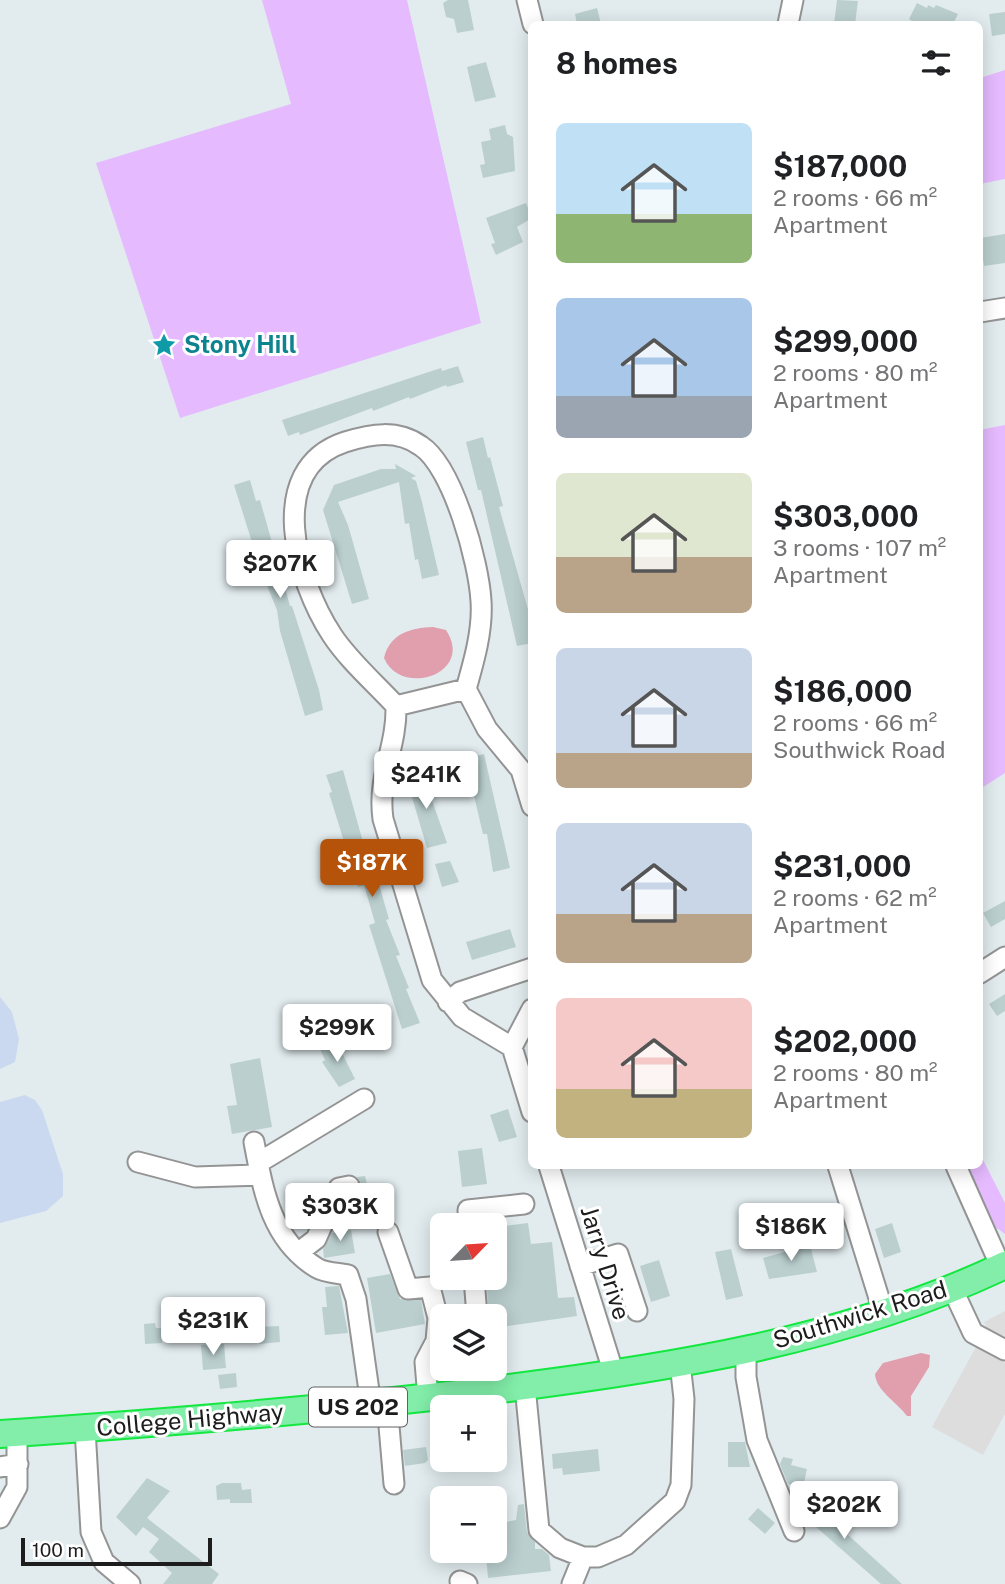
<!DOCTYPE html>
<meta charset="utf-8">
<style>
:root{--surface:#fff;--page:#f6f6f6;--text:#202124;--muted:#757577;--accent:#b45309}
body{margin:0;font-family:"Public Sans",sans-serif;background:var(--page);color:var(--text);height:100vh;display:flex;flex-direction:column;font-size:26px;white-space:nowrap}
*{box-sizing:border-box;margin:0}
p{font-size:23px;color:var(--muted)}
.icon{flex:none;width:38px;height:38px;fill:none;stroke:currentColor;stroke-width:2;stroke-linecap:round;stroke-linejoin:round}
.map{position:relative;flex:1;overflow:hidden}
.details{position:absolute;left:528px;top:21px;width:455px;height:1148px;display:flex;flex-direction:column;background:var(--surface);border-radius:10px;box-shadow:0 4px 18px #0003}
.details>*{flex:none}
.needle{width:46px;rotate:65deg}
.tools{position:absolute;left:430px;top:1213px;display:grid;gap:14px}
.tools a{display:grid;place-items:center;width:77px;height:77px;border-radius:10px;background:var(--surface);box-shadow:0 4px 18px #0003;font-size:35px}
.scale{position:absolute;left:21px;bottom:18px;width:191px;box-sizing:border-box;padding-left:7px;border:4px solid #1d1d1d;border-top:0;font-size:19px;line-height:24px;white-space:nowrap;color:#1d1d1d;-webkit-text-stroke:5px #fff;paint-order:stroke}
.price{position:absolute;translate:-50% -60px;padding:0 16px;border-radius:7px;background:#fff;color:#222;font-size:23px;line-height:46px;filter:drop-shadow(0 2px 4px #0008)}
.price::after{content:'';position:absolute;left:50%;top:42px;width:21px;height:16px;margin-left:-10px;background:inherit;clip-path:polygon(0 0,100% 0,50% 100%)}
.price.current{background:var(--accent);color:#fff}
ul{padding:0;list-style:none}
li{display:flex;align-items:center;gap:21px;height:175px;padding:0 28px}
li span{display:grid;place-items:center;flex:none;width:196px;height:140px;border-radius:10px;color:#555}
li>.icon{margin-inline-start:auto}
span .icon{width:84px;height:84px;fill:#fffc;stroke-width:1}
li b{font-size:30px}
h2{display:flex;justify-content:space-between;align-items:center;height:84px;padding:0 28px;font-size:30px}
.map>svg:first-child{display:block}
.farmland{fill:#cbd9f0}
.park{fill:#e5bafe}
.parking{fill:#ddd}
.water{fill:#e19ead}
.building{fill:#bbcfcf}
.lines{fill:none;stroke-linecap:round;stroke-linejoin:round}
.minor-casing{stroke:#949494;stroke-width:23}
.highway-casing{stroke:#14e740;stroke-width:30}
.minor{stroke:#fff;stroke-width:19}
.highway{stroke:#82eea9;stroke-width:26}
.labels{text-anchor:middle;stroke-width:6;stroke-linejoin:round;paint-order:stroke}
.shield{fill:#fff;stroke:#616161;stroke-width:2}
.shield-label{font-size:23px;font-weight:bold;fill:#1d1d1d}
.culture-label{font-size:24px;font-weight:bold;fill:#0d838f;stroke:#fff;text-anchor:start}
.street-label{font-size:24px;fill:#1d1d1d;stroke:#fff}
</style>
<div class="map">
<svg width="1005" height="1584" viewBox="0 0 1005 1584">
<rect width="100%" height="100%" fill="#e2ecef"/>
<path class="farmland" d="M 0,997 L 12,1012 L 19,1039 L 15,1062 L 0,1069 Z
M 25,1095 L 35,1100 L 42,1110 L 63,1174 L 63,1196 L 46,1211 L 0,1223 L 0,1102 Z"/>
<path class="park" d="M 262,0 L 407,0 L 481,323 L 180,418 L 96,163 L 291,104 Z
M 1005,70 L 1005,179 L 980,184 L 980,78 Z
M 1005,425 L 1005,773 L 980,789 L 980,430 Z
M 980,1154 L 1005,1203 L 1005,1234 L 994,1226 L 968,1166 L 980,1166 Z"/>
<path class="parking" d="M 1005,1311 L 1005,1336 L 988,1331 L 984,1322 Z
M 976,1347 L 1005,1363 L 1005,1414 L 983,1455 L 932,1427 Z"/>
<path class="water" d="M 433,627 L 446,630 C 475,674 401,698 384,658 C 390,633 411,628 433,627 Z
M 921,1353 L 930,1355 L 929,1367 L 911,1396 L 911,1416 L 907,1416 C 897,1402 876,1391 875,1374 L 883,1363 Z"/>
<path class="building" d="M 448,0 L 468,0 L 474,30 L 457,33 L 454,19 L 446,17 L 443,3 Z
M 837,0 L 858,1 L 855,24 L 834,24 Z
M 917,3 L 927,8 L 928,5 L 934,8 L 936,5 L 958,14 L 953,24 L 910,24 L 912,21 L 909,19 Z
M 597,8 L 601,24 L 577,24 L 575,14 Z
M 1005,12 L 1005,34 L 992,36 L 989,14 Z
M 486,62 L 496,97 L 475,102 L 467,67 Z
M 505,125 L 507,134 L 513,137 L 515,171 L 483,178 L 480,165 L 485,164 L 481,142 L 491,140 L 489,129 Z
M 526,203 L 532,218 L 517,227 L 523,242 L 496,255 L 491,244 L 495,243 L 486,218 Z
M 1005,234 L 1005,263 L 984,266 L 980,238 Z
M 458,366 L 464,382 L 447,387 L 446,385 L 410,399 L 409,397 L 373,411 L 372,408 L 300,435 L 299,432 L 288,436 L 282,420 L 441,368 L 442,371 Z
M 483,437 L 488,458 L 490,457 L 503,506 L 499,507 L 531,620 L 532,643 L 517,646 L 481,490 L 478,490 L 466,442 Z
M 395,464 L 416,476 L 411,478 L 416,481 L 422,502 L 439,575 L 422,579 L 418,559 L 415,560 L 409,523 L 405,524 L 399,482 L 338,502 L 348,525 L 369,599 L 352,604 L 323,510 L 334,485 L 381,469 L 396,469 Z
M 250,480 L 256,501 L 260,500 L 290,606 L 292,606 L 319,690 L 323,710 L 305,716 L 280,631 L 277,610 L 261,571 L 234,485 Z
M 484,754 L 510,868 L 493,872 L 487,834 L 483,834 L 470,779 L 473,779 L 468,758 Z
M 343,770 L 374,882 L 378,881 L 389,919 L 386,920 L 400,955 L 396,956 L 409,988 L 406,989 L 420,1023 L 402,1029 L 369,925 L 375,923 L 364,885 L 358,887 L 329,793 L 332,792 L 326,775 Z
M 422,772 L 447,843 L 427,848 L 406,777 Z
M 450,861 L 459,882 L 442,887 L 435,864 Z
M 1005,901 L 1005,919 L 991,927 L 983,913 Z
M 510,929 L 516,947 L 472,960 L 466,942 Z
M 1005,994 L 1005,1011 L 997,1016 L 989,1004 Z
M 336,1041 L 355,1079 L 339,1087 L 322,1062 L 325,1060 L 320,1049 Z
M 260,1058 L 272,1127 L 232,1134 L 227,1106 L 237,1105 L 230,1064 Z
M 508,1109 L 517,1137 L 499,1142 L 490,1115 Z
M 482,1148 L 487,1184 L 462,1187 L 458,1151 Z
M 365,1176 L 367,1184 L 372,1183 L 374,1196 L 355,1200 L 361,1189 L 357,1177 Z
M 528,1223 L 531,1244 L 552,1242 L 558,1298 L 574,1297 L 577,1316 L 495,1328 L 495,1316 L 489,1316 L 487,1290 L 498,1288 L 495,1227 Z
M 892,1223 L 901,1252 L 884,1258 L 875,1229 Z
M 346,1225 L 347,1231 L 351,1230 L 355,1253 L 324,1258 L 323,1249 L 332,1233 L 337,1232 L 336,1226 Z
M 810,1245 L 817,1272 L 769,1279 L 763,1258 Z
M 731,1249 L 743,1296 L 726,1300 L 715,1252 Z
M 659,1260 L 670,1296 L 651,1302 L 640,1266 Z
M 390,1274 L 400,1299 L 421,1300 L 425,1324 L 376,1333 L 367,1278 Z
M 339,1286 L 348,1333 L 325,1335 L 322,1307 L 327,1307 L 325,1287 Z
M 155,1323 L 156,1328 L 161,1328 L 162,1343 L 145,1344 L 144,1324 Z
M 279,1326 L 280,1342 L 259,1344 L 258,1327 Z
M 224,1344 L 226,1368 L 203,1370 L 201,1345 Z
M 236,1373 L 237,1387 L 220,1389 L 218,1375 Z
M 728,1442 L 745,1442 L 750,1467 L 728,1467 Z
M 426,1447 L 428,1460 L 425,1463 L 405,1466 L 403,1450 Z
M 598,1449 L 600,1471 L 563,1475 L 562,1468 L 553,1469 L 552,1454 Z
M 783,1457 L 793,1459 L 791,1465 L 807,1469 L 803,1487 L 788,1484 L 780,1464 Z
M 147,1478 L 170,1491 L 147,1518 L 219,1574 L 212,1584 L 163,1584 L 172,1573 L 149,1552 L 159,1539 L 143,1527 L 136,1536 L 116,1517 Z
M 222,1483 L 241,1483 L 242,1490 L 251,1489 L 252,1503 L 230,1503 L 230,1499 L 217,1500 L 216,1486 Z
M 802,1493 L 902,1584 L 881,1584 L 799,1512 L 795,1501 Z
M 524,1504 L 527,1532 L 535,1542 L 535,1549 L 542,1549 L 549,1555 L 551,1571 L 488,1578 L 486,1555 L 495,1554 L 495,1524 L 516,1520 L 518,1505 Z
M 758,1508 L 775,1523 L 765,1534 L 748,1519 Z"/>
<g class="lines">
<g class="minor-casing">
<path id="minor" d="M 527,0 L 533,24
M 788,24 L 793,0
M 980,312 L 1005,308
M 396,706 L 466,689
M 532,806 L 521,770 L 487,729 L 466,689 C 474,661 483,630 481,601 C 479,563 453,467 421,446 C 397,429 371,434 345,442 C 263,469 297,582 332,635 C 349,661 375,683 396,706 C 397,748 377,776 383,819 L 432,980 L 462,1017 L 512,1047 L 532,1009
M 980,973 L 1005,957
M 448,1002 L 460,992 L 532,968
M 512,1047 L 532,1112
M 254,1142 C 263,1190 271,1240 317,1268 C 325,1273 339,1273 348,1275 L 356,1299 L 371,1405
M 138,1162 L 195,1177 L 260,1175
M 258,1163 L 364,1099
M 549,1166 L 614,1374
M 838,1166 L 883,1311
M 956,1166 L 1001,1267
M 469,1225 L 468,1210 L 524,1204
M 388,1232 L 408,1289 L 430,1287 L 438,1318 L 436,1341 L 425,1362 L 428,1398
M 299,1252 L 316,1239 L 339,1188 L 349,1186
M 580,1266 L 618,1254 L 637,1311
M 474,1278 L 477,1316
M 952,1288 L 973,1333 L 1005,1350
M 746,1349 L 746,1377 L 757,1440 L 794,1531
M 489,1368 L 495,1390
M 525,1386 L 539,1530 L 560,1548 L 583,1557 L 598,1557 L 626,1545 L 675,1501 L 681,1485 L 684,1399 L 680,1363
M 387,1403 L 394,1484
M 85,1429 L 91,1532 L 104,1562 L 130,1584
M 0,1467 L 18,1464
M 0,1518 L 17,1487 L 17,1433
M 460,1581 L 467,1584
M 572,1584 L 583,1557"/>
</g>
<g class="highway-casing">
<path id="highway" d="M 0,1434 C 162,1423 323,1410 484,1391 C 659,1370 844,1342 1005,1265"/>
</g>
<use href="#minor" class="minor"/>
<use href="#highway" class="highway"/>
</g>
<defs>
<g id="sight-bare" transform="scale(1.89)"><path d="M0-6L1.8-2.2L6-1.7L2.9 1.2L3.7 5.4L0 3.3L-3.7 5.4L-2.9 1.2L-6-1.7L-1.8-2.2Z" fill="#0f9aa8" stroke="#fff" stroke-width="2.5" paint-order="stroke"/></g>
</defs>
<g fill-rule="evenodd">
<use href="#sight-bare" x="164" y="345"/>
</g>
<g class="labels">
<rect class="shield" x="309" y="1387.5" width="98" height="39" rx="5"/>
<g class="shield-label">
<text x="358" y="1415">US 202</text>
</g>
<g class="culture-label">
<text x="184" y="353">Stony Hill</text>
</g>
<g class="street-label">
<text transform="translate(605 1263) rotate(73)" y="8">Jarry Drive</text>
<text transform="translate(860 1315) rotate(-17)" y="8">Southwick Road</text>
<text transform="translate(190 1420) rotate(-5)" y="8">College Highway</text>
</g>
</g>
</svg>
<div class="tools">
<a><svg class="needle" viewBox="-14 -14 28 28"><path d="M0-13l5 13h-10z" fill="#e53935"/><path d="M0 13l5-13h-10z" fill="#757577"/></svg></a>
<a><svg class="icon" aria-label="layers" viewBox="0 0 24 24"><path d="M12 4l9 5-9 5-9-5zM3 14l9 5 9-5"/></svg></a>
<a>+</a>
<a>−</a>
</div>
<div class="scale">100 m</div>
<b class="price" style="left:280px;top:600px">$207K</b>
<b class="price" style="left:426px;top:811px">$241K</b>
<b class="price current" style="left:372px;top:899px">$187K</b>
<b class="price" style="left:337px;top:1064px">$299K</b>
<b class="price" style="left:340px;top:1243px">$303K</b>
<b class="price" style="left:791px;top:1263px">$186K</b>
<b class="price" style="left:213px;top:1357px">$231K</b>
<b class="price" style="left:844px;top:1541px">$202K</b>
<section class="details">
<h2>8 homes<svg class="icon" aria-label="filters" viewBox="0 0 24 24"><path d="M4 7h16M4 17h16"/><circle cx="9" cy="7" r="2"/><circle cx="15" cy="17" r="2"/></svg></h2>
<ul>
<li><span style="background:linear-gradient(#bfe0f5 65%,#8fb573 0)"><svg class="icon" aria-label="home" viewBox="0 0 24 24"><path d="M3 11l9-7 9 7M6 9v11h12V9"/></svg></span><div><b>$187,000</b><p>2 rooms · 66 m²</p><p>Apartment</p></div></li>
<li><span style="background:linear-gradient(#a9c7e8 70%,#9aa5b1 0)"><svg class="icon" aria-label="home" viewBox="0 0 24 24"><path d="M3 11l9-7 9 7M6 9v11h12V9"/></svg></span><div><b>$299,000</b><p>2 rooms · 80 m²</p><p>Apartment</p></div></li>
<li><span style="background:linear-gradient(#dfe7d0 60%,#b9a48a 0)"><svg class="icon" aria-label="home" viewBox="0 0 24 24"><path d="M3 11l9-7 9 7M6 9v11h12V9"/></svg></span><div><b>$303,000</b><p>3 rooms · 107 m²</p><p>Apartment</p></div></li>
<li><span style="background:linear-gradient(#c9d6e8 75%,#b9a48a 0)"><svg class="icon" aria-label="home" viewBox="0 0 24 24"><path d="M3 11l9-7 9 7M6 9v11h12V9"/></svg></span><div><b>$186,000</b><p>2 rooms · 66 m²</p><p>Southwick Road</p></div></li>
<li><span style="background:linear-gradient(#c9d6e8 65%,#b9a48a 0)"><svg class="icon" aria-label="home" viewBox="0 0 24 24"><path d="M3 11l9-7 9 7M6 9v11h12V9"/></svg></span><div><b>$231,000</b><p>2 rooms · 62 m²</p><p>Apartment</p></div></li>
<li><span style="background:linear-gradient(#f6c9c9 65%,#c2b280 0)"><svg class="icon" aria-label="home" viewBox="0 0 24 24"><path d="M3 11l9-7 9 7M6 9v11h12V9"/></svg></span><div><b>$202,000</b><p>2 rooms · 80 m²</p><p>Apartment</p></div></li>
</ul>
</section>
</div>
